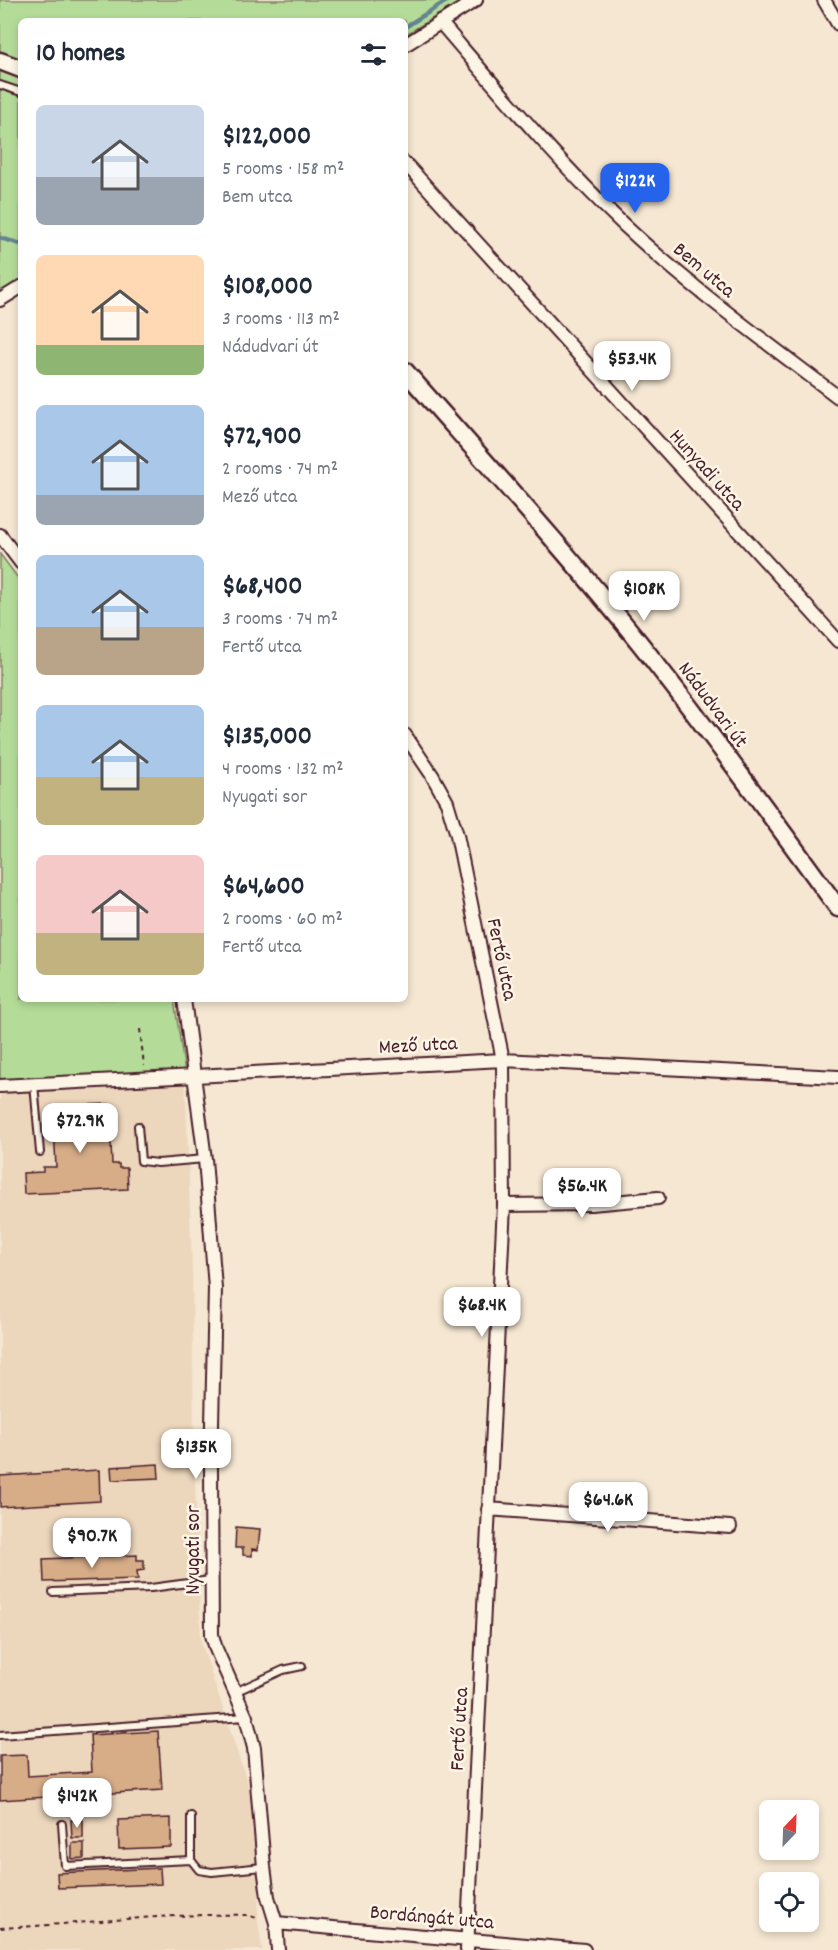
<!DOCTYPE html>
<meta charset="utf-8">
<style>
:root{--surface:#fff;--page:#f2f2f3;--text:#1f2937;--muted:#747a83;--accent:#2563eb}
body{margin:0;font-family:Dekko,sans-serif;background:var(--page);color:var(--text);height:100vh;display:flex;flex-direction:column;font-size:22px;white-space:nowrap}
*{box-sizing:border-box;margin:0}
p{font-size:20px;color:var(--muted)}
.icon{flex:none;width:33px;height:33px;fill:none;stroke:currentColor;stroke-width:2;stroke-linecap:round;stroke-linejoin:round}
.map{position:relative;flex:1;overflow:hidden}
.panel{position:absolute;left:18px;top:18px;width:390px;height:984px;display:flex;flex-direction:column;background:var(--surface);border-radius:9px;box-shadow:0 3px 9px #0003}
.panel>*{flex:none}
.needle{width:39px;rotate:23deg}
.buttons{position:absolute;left:759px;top:1800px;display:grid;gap:12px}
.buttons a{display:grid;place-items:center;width:60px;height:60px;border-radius:9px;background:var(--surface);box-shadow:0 3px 9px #0003;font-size:30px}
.price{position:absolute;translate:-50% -51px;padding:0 14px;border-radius:12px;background:#fff;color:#222;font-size:20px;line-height:39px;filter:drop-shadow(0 2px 3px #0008)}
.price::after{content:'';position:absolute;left:50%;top:36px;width:18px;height:14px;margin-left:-9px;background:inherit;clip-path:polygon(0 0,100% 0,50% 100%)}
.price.on{background:var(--accent);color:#fff}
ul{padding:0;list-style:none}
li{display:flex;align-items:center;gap:18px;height:150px;padding:0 18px}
li span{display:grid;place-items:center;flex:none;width:168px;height:120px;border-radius:9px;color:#555}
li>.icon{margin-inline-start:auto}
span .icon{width:72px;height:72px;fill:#fffc;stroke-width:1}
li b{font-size:26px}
h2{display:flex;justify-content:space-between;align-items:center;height:72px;padding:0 18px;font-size:26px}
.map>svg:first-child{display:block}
.built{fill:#ecd6bc}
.green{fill:#b4dc98;stroke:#7f7e62;stroke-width:1.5}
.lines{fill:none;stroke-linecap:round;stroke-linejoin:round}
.stream{stroke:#65848f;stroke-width:4.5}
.building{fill:#d7ad88;stroke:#4a1f2b;stroke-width:1.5}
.service-casing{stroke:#4a1f2b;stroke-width:10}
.minor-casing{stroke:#4a1f2b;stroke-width:16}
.secondary-casing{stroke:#4a1f2b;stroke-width:21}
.path{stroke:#4a1f2b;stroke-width:2;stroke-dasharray:4.5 4.5;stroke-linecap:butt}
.service{stroke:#fcf5e5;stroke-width:6}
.minor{stroke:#fcf5e5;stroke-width:12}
.secondary{stroke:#fcf5e5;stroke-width:16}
.labels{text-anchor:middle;stroke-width:5;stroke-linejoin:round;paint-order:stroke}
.street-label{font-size:21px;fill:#4a1f2b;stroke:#fcf5e5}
</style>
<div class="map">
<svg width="838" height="1950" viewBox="0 0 838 1950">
<rect width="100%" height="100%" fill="#f5e7d2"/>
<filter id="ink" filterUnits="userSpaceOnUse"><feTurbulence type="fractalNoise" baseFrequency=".0167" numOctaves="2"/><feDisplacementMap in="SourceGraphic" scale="12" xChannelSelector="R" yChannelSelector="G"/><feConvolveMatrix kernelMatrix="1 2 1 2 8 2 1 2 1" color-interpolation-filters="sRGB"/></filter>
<g filter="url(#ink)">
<path class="built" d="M 185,1073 L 192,1268 L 194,1457 L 201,1642 L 251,1794 L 259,1864 L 258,1921 L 262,1950 L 0,1950 L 0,1092 Z"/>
<path class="green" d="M 0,0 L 463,0 L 405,35 L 405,21 L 21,21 L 21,279 L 0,293 Z
M 0,554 L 21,582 L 21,999 L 174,999 L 185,1073 L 0,1092 Z"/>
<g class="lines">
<path class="stream" d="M 405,27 L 448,0
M 0,238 L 21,244"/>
</g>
<path class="building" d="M 109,1104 L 112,1164 L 119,1164 L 119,1168 L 127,1168 L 128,1189 L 24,1194 L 23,1173 L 43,1172 L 43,1167 L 56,1167 L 53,1106 Z
M 158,1464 L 159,1478 L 112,1480 L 111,1467 Z
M 99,1470 L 100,1501 L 0,1507 L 0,1476 Z
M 236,1527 L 260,1529 L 258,1550 L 252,1549 L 252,1556 L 243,1555 L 243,1548 L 235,1548 Z
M 137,1555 L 137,1560 L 144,1560 L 144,1570 L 137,1571 L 138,1579 L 44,1582 L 43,1559 Z
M 158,1731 L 162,1790 L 0,1800 L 0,1756 L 27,1755 L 28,1776 L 92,1772 L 90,1735 Z
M 171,1818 L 171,1847 L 119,1849 L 118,1820 Z
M 71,1820 L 83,1820 L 83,1838 L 72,1838 Z
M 72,1843 L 84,1843 L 84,1858 L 72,1859 Z
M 160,1868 L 161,1884 L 58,1888 L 57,1873 Z"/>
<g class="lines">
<g class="service-casing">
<path id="service" d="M 0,85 L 21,92
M 34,1084 L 40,1152
M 138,1126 L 141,1161 L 158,1163 L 205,1159
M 53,1592 L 151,1588 L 210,1580
M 235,1692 L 283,1670 L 302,1666
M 0,1735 L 245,1717
M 191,1816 L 191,1860 L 199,1870 L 212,1872 L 263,1867
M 62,1824 L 65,1866 L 191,1860"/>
</g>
<g class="minor-casing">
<path id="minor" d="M 824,0 L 838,24
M 440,22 C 500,92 558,162 624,225 C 691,288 765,341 838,397
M 405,45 L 476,0
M 405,163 L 838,641
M 0,300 L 21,287
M 0,535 L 21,563
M 405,735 L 432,775 L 447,802 L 457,835 L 503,1060 L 504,1205 L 467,1950
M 184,999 L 205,1159 L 215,1288 L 211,1469 L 212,1635 L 216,1649 L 246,1717 L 254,1748 L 264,1867 L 268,1897 L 276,1923 L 278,1950
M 0,1086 L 503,1060 L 838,1077
M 504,1205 L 591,1204 L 658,1198
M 488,1509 L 730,1527
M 276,1923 L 584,1950"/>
</g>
<g class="secondary-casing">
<path id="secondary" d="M 0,61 L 21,69
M 405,371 C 485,462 567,552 642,646 C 710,732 774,820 838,908"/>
</g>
<path class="path" d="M 140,1029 L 144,1066
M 0,1928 C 83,1924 164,1913 247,1915 L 260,1919"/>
<use href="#service" class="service"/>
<use href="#minor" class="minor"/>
<use href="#secondary" class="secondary"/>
</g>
</g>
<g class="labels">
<g class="street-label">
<text transform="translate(705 269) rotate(40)" y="7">Bem utca</text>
<text transform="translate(708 469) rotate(48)" y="7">Hunyadi utca</text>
<text transform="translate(714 704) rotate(53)" y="7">Nádudvari út</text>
<text transform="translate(503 959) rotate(78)" y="7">Fertő utca</text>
<text transform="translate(418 1044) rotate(-3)" y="7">Mező utca</text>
<text transform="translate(192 1550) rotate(-90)" y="7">Nyugati sor</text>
<text transform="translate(458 1729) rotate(-87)" y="7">Fertő utca</text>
<text transform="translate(432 1916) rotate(5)" y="7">Bordángát utca</text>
</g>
</g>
</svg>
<div class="buttons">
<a><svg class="needle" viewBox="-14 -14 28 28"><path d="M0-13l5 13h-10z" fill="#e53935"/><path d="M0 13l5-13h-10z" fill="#747a83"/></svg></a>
<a><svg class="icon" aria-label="locate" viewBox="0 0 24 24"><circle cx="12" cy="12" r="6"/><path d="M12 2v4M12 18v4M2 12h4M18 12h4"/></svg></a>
</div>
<b class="price on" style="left:635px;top:214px">$122K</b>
<b class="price" style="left:632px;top:392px">$53.4K</b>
<b class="price" style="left:644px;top:622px">$108K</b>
<b class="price" style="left:80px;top:1154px">$72.9K</b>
<b class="price" style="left:582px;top:1219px">$56.4K</b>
<b class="price" style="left:482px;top:1338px">$68.4K</b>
<b class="price" style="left:196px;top:1480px">$135K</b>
<b class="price" style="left:608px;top:1533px">$64.6K</b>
<b class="price" style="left:92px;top:1569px">$90.7K</b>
<b class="price" style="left:77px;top:1829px">$142K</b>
<section class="panel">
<h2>10 homes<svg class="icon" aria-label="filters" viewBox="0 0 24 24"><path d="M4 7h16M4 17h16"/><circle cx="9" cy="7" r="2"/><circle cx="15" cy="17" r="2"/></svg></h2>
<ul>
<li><span style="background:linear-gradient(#c9d6e8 60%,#9aa5b1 0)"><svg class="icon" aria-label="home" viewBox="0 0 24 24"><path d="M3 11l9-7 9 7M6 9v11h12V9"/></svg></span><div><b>$122,000</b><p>5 rooms · 158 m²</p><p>Bem utca</p></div></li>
<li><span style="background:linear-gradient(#ffd9b3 75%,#8fb573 0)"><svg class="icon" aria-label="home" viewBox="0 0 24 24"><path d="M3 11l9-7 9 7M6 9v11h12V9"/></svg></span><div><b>$108,000</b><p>3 rooms · 113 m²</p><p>Nádudvari út</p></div></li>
<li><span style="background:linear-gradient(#a9c7e8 75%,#9aa5b1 0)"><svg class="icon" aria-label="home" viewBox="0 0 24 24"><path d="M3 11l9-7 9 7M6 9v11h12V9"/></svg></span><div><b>$72,900</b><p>2 rooms · 74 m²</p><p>Mező utca</p></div></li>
<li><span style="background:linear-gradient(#a9c7e8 60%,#b9a48a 0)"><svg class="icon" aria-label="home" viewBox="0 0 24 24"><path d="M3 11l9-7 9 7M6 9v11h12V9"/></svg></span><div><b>$68,400</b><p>3 rooms · 74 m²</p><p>Fertő utca</p></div></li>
<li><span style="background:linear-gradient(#a9c7e8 60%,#c2b280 0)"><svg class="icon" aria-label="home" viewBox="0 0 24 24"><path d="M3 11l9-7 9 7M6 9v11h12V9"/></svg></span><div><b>$135,000</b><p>4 rooms · 132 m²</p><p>Nyugati sor</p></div></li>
<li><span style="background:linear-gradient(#f6c9c9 65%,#c2b280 0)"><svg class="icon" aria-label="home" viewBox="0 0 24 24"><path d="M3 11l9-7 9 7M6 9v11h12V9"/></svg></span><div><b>$64,600</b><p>2 rooms · 60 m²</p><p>Fertő utca</p></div></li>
</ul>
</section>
</div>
